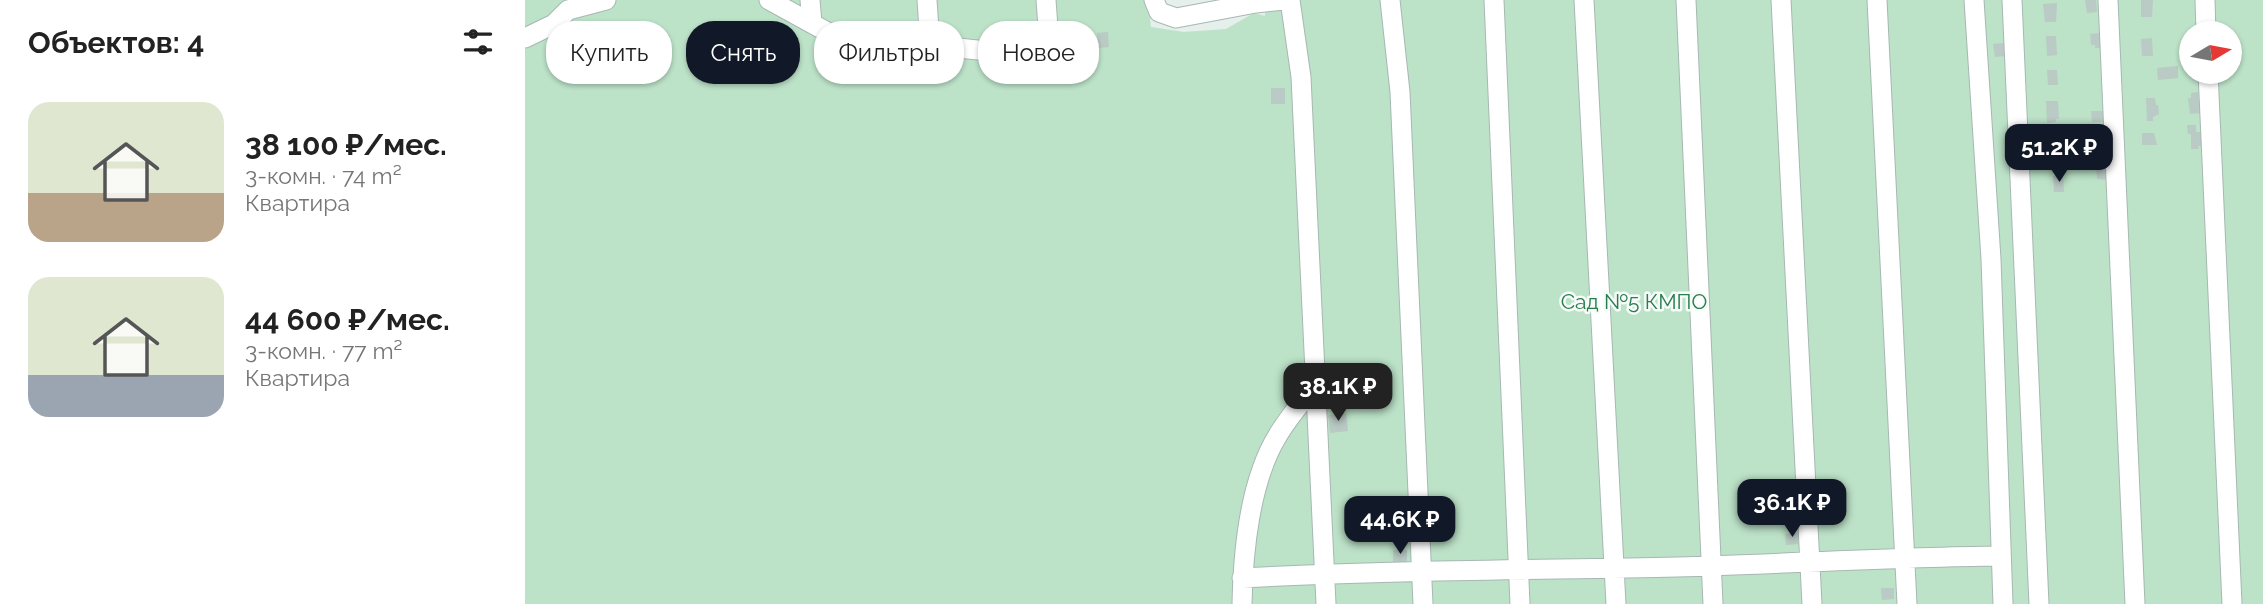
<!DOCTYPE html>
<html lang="ru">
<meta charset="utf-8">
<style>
:root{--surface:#fff;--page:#f2f2f2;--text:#222;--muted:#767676;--accent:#111827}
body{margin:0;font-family:Raleway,sans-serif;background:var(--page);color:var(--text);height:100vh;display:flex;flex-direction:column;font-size:26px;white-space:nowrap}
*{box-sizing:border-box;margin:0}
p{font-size:23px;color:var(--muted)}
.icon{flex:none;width:38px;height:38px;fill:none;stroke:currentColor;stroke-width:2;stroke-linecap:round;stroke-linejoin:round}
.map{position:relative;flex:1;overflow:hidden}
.panel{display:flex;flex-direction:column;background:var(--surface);width:525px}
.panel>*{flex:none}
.banner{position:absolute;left:21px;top:21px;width:665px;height:63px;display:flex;gap:14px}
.needle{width:46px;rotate:80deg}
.buttons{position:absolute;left:1654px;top:21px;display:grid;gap:14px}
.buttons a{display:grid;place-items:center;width:63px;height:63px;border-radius:50%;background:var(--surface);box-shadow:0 2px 5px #0004;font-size:35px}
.price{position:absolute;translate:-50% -60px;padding:0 16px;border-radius:14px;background:var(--accent);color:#fff;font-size:23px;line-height:46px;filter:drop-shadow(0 2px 4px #0008)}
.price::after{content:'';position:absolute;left:50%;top:42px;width:21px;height:16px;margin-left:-10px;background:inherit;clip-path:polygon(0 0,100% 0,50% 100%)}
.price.selected{background:#222;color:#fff}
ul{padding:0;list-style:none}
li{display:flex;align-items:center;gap:21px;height:175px;padding:0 28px}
li span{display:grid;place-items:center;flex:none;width:196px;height:140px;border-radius:21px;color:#555}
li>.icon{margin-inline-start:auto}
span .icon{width:84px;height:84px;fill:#fffc;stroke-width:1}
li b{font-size:30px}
h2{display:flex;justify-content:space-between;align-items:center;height:84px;padding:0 28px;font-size:30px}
.tag{padding:0 24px;border-radius:28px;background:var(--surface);box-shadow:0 2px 5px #0004;font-size:24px;line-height:63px}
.tag.selected{background:var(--accent);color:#fff}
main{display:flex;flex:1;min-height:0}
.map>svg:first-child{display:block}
.green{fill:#bce2c8;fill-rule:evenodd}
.building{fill:#bacac4}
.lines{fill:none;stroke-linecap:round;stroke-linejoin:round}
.minor-casing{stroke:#a7b8b3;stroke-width:21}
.minor{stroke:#fff;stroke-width:19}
.labels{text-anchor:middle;stroke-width:5;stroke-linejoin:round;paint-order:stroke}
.park-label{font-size:21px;fill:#287e4d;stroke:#f6fbf9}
</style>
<main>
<section class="panel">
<h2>Объектов: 4<svg class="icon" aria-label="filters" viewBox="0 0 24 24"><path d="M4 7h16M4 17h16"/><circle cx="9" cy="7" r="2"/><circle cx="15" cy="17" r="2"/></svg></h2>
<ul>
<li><span style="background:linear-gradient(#dfe7d0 65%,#b9a48a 0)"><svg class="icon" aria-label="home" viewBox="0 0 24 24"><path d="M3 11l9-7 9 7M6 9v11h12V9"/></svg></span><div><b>38 100 ₽/мес.</b><p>3-комн. · 74 m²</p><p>Квартира</p></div></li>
<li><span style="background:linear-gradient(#dfe7d0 70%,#9aa5b1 0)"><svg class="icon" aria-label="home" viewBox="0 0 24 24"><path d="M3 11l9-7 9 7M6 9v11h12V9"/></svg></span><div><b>44 600 ₽/мес.</b><p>3-комн. · 77 m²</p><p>Квартира</p></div></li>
</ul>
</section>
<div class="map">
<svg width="1738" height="604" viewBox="0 0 1738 604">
<rect width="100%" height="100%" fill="#e5efeb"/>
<path class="green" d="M 0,0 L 623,0 L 626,27 L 659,32 L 701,29 L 729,13 L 740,16 L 741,0 L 1738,0 L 1738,604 L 0,604 ZM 1666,33 L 1704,33 L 1704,72 L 1666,72 Z"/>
<path class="building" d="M 1560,0 L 1571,0 L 1572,12 L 1562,13 Z
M 1616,0 L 1628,0 L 1627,17 L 1616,17 Z
M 1532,3 L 1531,22 L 1520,22 L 1518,4 Z
M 583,32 L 584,47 L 573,48 L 572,33 Z
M 1575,33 L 1576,48 L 1570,48 L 1570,45 L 1566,45 L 1565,34 Z
M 1521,36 L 1531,36 L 1532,55 L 1522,56 Z
M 1627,38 L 1628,56 L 1617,56 L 1616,39 Z
M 1480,43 L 1481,56 L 1470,57 L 1468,44 Z
M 1653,66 L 1653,78 L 1633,80 L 1632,68 Z
M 1522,70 L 1532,70 L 1533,85 L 1523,85 Z
M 746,88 L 760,88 L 760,104 L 746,104 Z
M 1673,92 L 1675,113 L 1665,114 L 1663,98 L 1666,98 L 1666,93 Z
M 1621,98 L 1630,98 L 1631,105 L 1633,105 L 1634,114 L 1628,117 L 1628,121 L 1622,121 Z
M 1521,101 L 1533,101 L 1534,119 L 1531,119 L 1531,122 L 1522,123 Z
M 1566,111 L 1579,111 L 1579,122 L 1567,122 Z
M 1662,125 L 1671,125 L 1671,132 L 1676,132 L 1677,146 L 1673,146 L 1674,149 L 1666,149 L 1666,134 L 1663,134 Z
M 1617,133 L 1629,133 L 1632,145 L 1617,145 Z
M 1580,134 L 1581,148 L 1567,149 L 1566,135 Z
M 1534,136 L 1536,152 L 1523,153 L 1522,137 Z
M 1582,162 L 1583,180 L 1572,179 L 1571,163 Z
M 1538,175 L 1539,192 L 1529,192 L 1528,176 Z
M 821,413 L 823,431 L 805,433 L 803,415 Z
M 1273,533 L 1273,544 L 1261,545 L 1260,534 Z
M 868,550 L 882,550 L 882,562 L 868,563 Z
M 1356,588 L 1369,588 L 1369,599 L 1357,600 Z"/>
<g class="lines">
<g class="minor-casing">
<path id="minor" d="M 244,0 L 326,45 L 405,45 L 520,57 L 524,41 L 521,0
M 285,0 L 287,23
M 402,0 L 405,45
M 629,0 L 634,12 L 651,18 L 731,3 L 759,0
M 765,0 L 776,77 L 801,604
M 865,0 L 875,92 L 898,604
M 969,0 L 995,604
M 1059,0 L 1091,604
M 1161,0 L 1188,604
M 1256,0 L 1287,604
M 1352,0 L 1382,604
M 1449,0 L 1466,259 L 1478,604
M 1487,0 L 1514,604
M 1583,0 L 1610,604
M 1680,0 L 1681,33
M 0,38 L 29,24 L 43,10 L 81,0
M 1683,72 L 1707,604
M 717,578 C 862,570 1007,570 1152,567 C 1260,564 1367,557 1475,556
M 717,604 C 718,552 725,480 753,435 C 763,418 777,402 789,386"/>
</g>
<use href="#minor" class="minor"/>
</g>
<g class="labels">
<g class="park-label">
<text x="1109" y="309">Сад №5 КМПО</text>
</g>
</g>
</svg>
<div class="buttons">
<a><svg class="needle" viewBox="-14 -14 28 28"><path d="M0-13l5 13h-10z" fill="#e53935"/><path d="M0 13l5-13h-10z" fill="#767676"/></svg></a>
</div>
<b class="price" style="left:1534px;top:184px">51.2K ₽</b>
<b class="price selected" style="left:813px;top:423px">38.1K ₽</b>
<b class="price" style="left:1267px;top:539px">36.1K ₽</b>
<b class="price" style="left:875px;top:556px">44.6K ₽</b>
<div class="banner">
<a class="tag">Купить</a>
<a class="tag selected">Снять</a>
<a class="tag">Фильтры</a>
<a class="tag">Новое</a>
</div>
</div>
</main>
